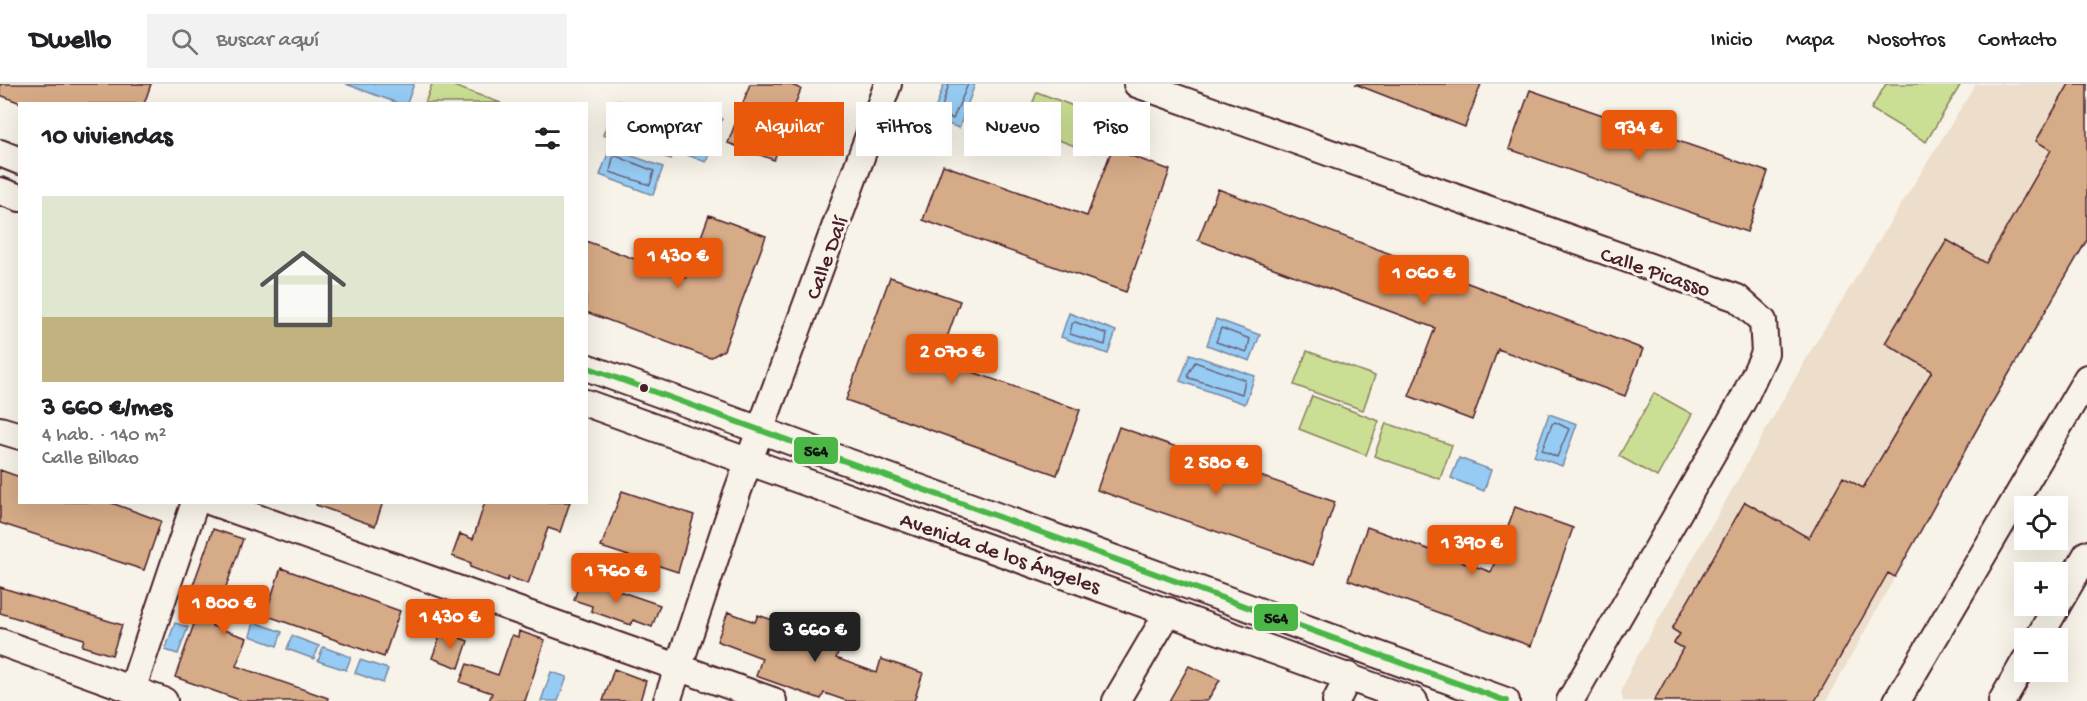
<!DOCTYPE html>
<html lang="es">
<meta charset="utf-8">
<style>
:root{--surface:#fff;--page:#f2f2f2;--text:#202124;--muted:#757577;--line:#e0e0e0;--accent:#ea580c}
body{margin:0;font-family:"Gochi Hand",sans-serif;background:var(--page);color:var(--text);height:100vh;display:flex;flex-direction:column;font-size:22px;white-space:nowrap}
*{box-sizing:border-box;margin:0}
p{font-size:20px;color:var(--muted)}
.icon{flex:none;width:33px;height:33px;fill:none;stroke:currentColor;stroke-width:2;stroke-linecap:round;stroke-linejoin:round}
.map{position:relative;flex:1;overflow:hidden}
.details{position:absolute;left:18px;top:18px;width:570px;height:402px;display:flex;flex-direction:column;background:var(--surface);border-radius:0px;box-shadow:0 6px 24px #0002}
.details>*{flex:none}
.hud{position:absolute;left:606px;top:18px;width:570px;height:54px;display:flex;gap:12px}
.controls{position:absolute;left:2014px;top:412px;display:grid;gap:12px}
.controls a{display:grid;place-items:center;width:54px;height:54px;border-radius:0px;background:var(--surface);box-shadow:0 6px 24px #0002;font-size:30px}
.price{position:absolute;translate:-50% -51px;padding:0 14px;border-radius:6px;background:var(--accent);color:#fff;font-size:20px;line-height:39px;filter:drop-shadow(0 2px 3px #0008)}
.price::after{content:'';position:absolute;left:50%;top:36px;width:18px;height:14px;margin-left:-9px;background:inherit;clip-path:polygon(0 0,100% 0,50% 100%)}
.price.current{background:#222;color:#fff}
ul{padding:0;list-style:none}
li{display:grid;align-content:center;gap:12px;height:318px;padding:0 24px}
li+li{border-top:2px solid var(--line)}
li span{display:grid;place-items:center;height:186px;border-radius:0px;color:#555}
li>.icon{margin-inline-start:auto}
span .icon{width:108px;height:108px;fill:#fffc;stroke-width:1}
li b{font-size:26px}
h2{display:flex;justify-content:space-between;align-items:center;height:72px;padding:0 24px;font-size:26px}
.chip{padding:0 21px;border-radius:0px;background:var(--surface);box-shadow:0 6px 24px #0002;font-size:21px;line-height:54px}
.chip.current{background:var(--accent);color:#fff}
header{display:flex;align-items:center;gap:36px;box-sizing:border-box;height:84px;padding:0 30px;background:var(--surface);border-bottom:2px solid var(--line)}
header strong{font-size:28px}
nav{display:flex;gap:33px;margin-inline-start:auto;font-size:21px}
.search{width:420px;height:54px;background:var(--page);display:flex;align-items:center;gap:15px;box-sizing:border-box;padding:0 21px;border-radius:0px;color:var(--muted);font-size:22px}
.map>svg:first-child{display:block}
.built{fill:#edddcb}
.green{fill:#cbdf94;stroke:#8a7f60;stroke-width:1.5}
.water{fill:#96ccf4;stroke:#7887a4;stroke-width:1.5}
.lines{fill:none;stroke-linecap:round;stroke-linejoin:round}
.shore{stroke:#68647b;stroke-width:1.5}
.building{fill:#d6ab87;stroke:#4a1f2b;stroke-width:1.5}
.minor-casing{stroke:#4a1f2b;stroke-width:30}
.minor{stroke:#f7f3e8;stroke-width:26}
.bus-1-casing{stroke:#f7f3e8;stroke-width:10}
.bus-1{stroke:#4ab747;stroke-width:6}
.bus-dot{fill:#4a1f2b;stroke:#f7f3e8;stroke-width:2}
.labels{text-anchor:middle;stroke-width:6;stroke-linejoin:round;paint-order:stroke}
.street-label{font-size:22px;fill:#4a1f2b;stroke:#f7f3e8}
.line-badge{stroke:#f7f3e8;stroke-width:2}
.pale-badge-label{font-size:16px;text-anchor:middle;font-weight:bold;fill:#111}
</style>
<header>
<strong>Dwello</strong>
<div class="search"><svg class="icon" aria-label="search" viewBox="0 0 24 24"><circle cx="10" cy="10" r="6"/><path d="M15 15l6 6"/></svg>Buscar aquí</div>
<nav><a>Inicio</a><a>Mapa</a><a>Nosotros</a><a>Contacto</a></nav>
</header>
<div class="map">
<svg width="2087" height="617" viewBox="0 0 2087 617">
<rect width="100%" height="100%" fill="#f7f3e8"/>
<filter id="ink" filterUnits="userSpaceOnUse"><feTurbulence type="fractalNoise" baseFrequency=".0167" numOctaves="2"/><feDisplacementMap in="SourceGraphic" scale="12" xChannelSelector="R" yChannelSelector="G"/><feConvolveMatrix kernelMatrix="1 2 1 2 8 2 1 2 1" color-interpolation-filters="sRGB"/></filter>
<g filter="url(#ink)">
<path class="built" d="M 1976,0 L 2087,0 L 2087,156 L 1977,345 L 1826,617 L 1623,617 L 1621,608 L 1631,584 L 1813,263 Z"/>
<path class="green" d="M 432,0 L 448,0 L 501,19 L 425,19 Z
M 1886,0 L 1961,0 L 1926,58 L 1871,25 Z
M 1037,8 L 1107,35 L 1094,69 L 1023,43 Z
M 616,16 L 684,41 L 671,75 L 603,51 Z
M 1307,267 L 1375,292 L 1363,326 L 1294,301 Z
M 1654,309 L 1692,330 L 1657,393 L 1619,372 Z
M 1312,312 L 1379,337 L 1366,371 L 1299,345 Z
M 1386,339 L 1452,361 L 1440,395 L 1374,372 Z"/>
<path class="water" d="M 346,0 L 414,0 L 407,19 L 400,20 Z
M 944,0 L 975,0 L 959,44 L 932,34 Z
M 698,26 L 722,35 L 706,78 L 682,69 Z
M 610,64 L 663,83 L 653,111 L 600,91 Z
M 1069,229 L 1116,247 L 1108,270 L 1061,253 Z
M 1216,235 L 1260,251 L 1250,277 L 1207,261 Z
M 1190,270 L 1255,292 L 1245,320 L 1180,297 Z
M 1549,330 L 1577,340 L 1562,382 L 1534,372 Z
M 1459,374 L 1491,386 L 1484,407 L 1451,394 Z
M 254,538 L 282,548 L 277,562 L 250,552 Z
M 175,539 L 188,543 L 178,570 L 165,566 Z
M 292,552 L 319,562 L 314,575 L 287,565 Z
M 323,563 L 351,573 L 346,586 L 318,577 Z
M 360,576 L 388,585 L 383,599 L 355,589 Z
M 551,588 L 567,593 L 558,617 L 541,617 Z"/>
<g class="lines">
<path class="shore" d="M 949,0 L 940,29 L 953,35 L 968,0
M 704,35 L 714,41 L 700,70 L 690,64 L 701,36 Z
M 616,72 L 654,87 L 650,101 L 610,88 L 613,74 Z
M 1075,238 L 1107,250 L 1105,261 L 1070,250 L 1072,240 Z
M 1221,244 L 1250,255 L 1247,268 L 1216,258 Z
M 1195,278 L 1245,296 L 1242,310 L 1189,294 L 1188,290 Z
M 1555,338 L 1569,345 L 1557,373 L 1542,366 L 1552,340 Z"/>
</g>
<path class="building" d="M 0,0 L 151,0 L 144,20 L 23,20 L 0,11 Z
M 750,0 L 789,0 L 801,5 L 774,76 L 728,59 Z
M 1355,0 L 1481,0 L 1465,43 Z
M 2069,0 L 2087,0 L 2087,156 L 1982,336 L 1895,493 L 1888,489 L 1815,617 L 1654,617 L 1683,564 L 1674,559 L 1680,550 L 1672,545 L 1745,418 L 1809,454 L 1843,393 L 1863,404 L 1932,287 L 1885,259 L 1947,156 L 1986,179 L 2051,66 L 2036,57 Z
M 1530,6 L 1768,88 L 1747,148 L 1509,65 Z
M 1112,65 L 1170,86 L 1126,208 L 923,136 L 943,81 L 1087,132 Z
M 1218,105 L 1643,265 L 1625,312 L 1498,265 L 1472,336 L 1409,312 L 1435,244 L 1198,156 Z
M 709,131 L 766,152 L 724,266 L 710,274 L 586,228 L 586,157 L 686,194 Z
M 890,193 L 960,217 L 939,276 L 1080,326 L 1057,391 L 846,316 Z
M 1119,343 L 1335,418 L 1313,481 L 1097,406 Z
M 0,386 L 20,393 L 20,418 L 109,418 L 161,437 L 144,486 L 0,439 Z
M 622,407 L 694,431 L 678,488 L 601,463 Z
M 317,418 L 383,418 L 375,442 L 316,421 Z
M 485,418 L 570,418 L 560,448 L 548,444 L 528,500 L 509,493 L 507,497 L 470,483 L 471,479 L 452,472 L 460,450 L 473,455 Z
M 1515,423 L 1573,444 L 1531,562 L 1348,496 L 1367,443 L 1491,488 Z
M 213,445 L 243,455 L 212,542 L 247,554 L 236,582 L 328,614 L 327,617 L 242,617 L 175,593 L 194,540 L 181,535 Z
M 281,484 L 400,527 L 384,573 L 265,531 Z
M 581,494 L 660,521 L 652,543 L 633,536 L 631,541 L 591,527 L 592,522 L 574,516 Z
M 0,503 L 122,541 L 112,571 L 82,562 L 84,555 L 0,529 Z
M 728,528 L 755,538 L 758,531 L 841,560 L 836,574 L 877,589 L 881,575 L 923,589 L 914,617 L 847,617 L 824,609 L 821,615 L 756,592 L 762,574 L 717,557 Z
M 442,547 L 468,557 L 459,584 L 432,574 Z
M 519,547 L 545,556 L 525,617 L 489,617 L 492,609 L 460,598 L 467,580 L 498,591 L 512,551 L 518,553 Z
M 1189,582 L 1220,596 L 1207,617 L 1169,617 Z
M 614,585 L 646,597 L 640,617 L 603,617 Z"/>
<g class="lines">
<g class="minor-casing">
<path id="minor" d="M 1137,0 L 1737,214 L 1763,237 L 1765,269 L 1743,316 L 1570,617
M 0,69 L 20,77
M 0,107 L 20,114
M 586,283 L 1506,617
M 586,319 L 1414,617
M 0,346 L 20,352
M 212,418 L 773,617
M 2058,520 L 2087,470
M 2038,555 L 2057,522
M 0,558 L 164,617
M 132,606 L 195,418
M 667,617 L 737,409 L 888,0
M 1116,617 L 1169,527
M 1336,617 L 1349,592
M 1897,617 L 2087,294
M 2002,617 L 2025,577"/>
</g>
<use href="#minor" class="minor"/>
<g class="bus-1-casing">
<path id="bus-1" d="M 586,283 L 1506,617"/>
</g>
<use href="#bus-1" class="bus-1"/>
</g>
</g>
<circle class="bus-dot" cx="644" cy="304" r="5"/>
<g class="labels">
<g class="street-label">
<text transform="translate(825 173) rotate(-70)" y="8">Calle Dalí</text>
<text transform="translate(1656 186) rotate(19)" y="8">Calle Picasso</text>
<text transform="translate(1001 467) rotate(19)" y="8">Avenida de los Ángeles</text>
</g>
</g>
<g class="line-badge">
<rect x="793" y="352" width="46" height="29" rx="6" fill="#4ab747"/>
<rect x="1253" y="519" width="46" height="29" rx="6" fill="#4ab747"/>
</g>
<g class="pale-badge-label">
<text x="816" y="372">564</text>
<text x="1276" y="539">564</text>
</g>
</svg>
<div class="controls">
<a><svg class="icon" aria-label="locate" viewBox="0 0 24 24"><circle cx="12" cy="12" r="6"/><path d="M12 2v4M12 18v4M2 12h4M18 12h4"/></svg></a>
<a>+</a>
<a>−</a>
</div>
<b class="price" style="left:1639px;top:77px">934 €</b>
<b class="price" style="left:678px;top:205px">1 430 €</b>
<b class="price" style="left:1424px;top:222px">1 060 €</b>
<b class="price" style="left:952px;top:301px">2 070 €</b>
<b class="price" style="left:1216px;top:412px">2 580 €</b>
<b class="price" style="left:1472px;top:492px">1 390 €</b>
<b class="price" style="left:616px;top:520px">1 760 €</b>
<b class="price" style="left:224px;top:552px">1 800 €</b>
<b class="price" style="left:450px;top:566px">1 430 €</b>
<b class="price current" style="left:815px;top:579px">3 660 €</b>
<div class="hud">
<a class="chip">Comprar</a>
<a class="chip current">Alquilar</a>
<a class="chip">Filtros</a>
<a class="chip">Nuevo</a>
<a class="chip">Piso</a>
</div>
<section class="details">
<h2>10 viviendas<svg class="icon" aria-label="filters" viewBox="0 0 24 24"><path d="M4 7h16M4 17h16"/><circle cx="9" cy="7" r="2"/><circle cx="15" cy="17" r="2"/></svg></h2>
<ul>
<li><span style="background:linear-gradient(#dfe7d0 65%,#c2b280 0)"><svg class="icon" aria-label="home" viewBox="0 0 24 24"><path d="M3 11l9-7 9 7M6 9v11h12V9"/></svg></span><div><b>3 660 €/mes</b><p>4 hab. · 140 m²</p><p>Calle Bilbao</p></div></li>
</ul>
</section>
</div>
